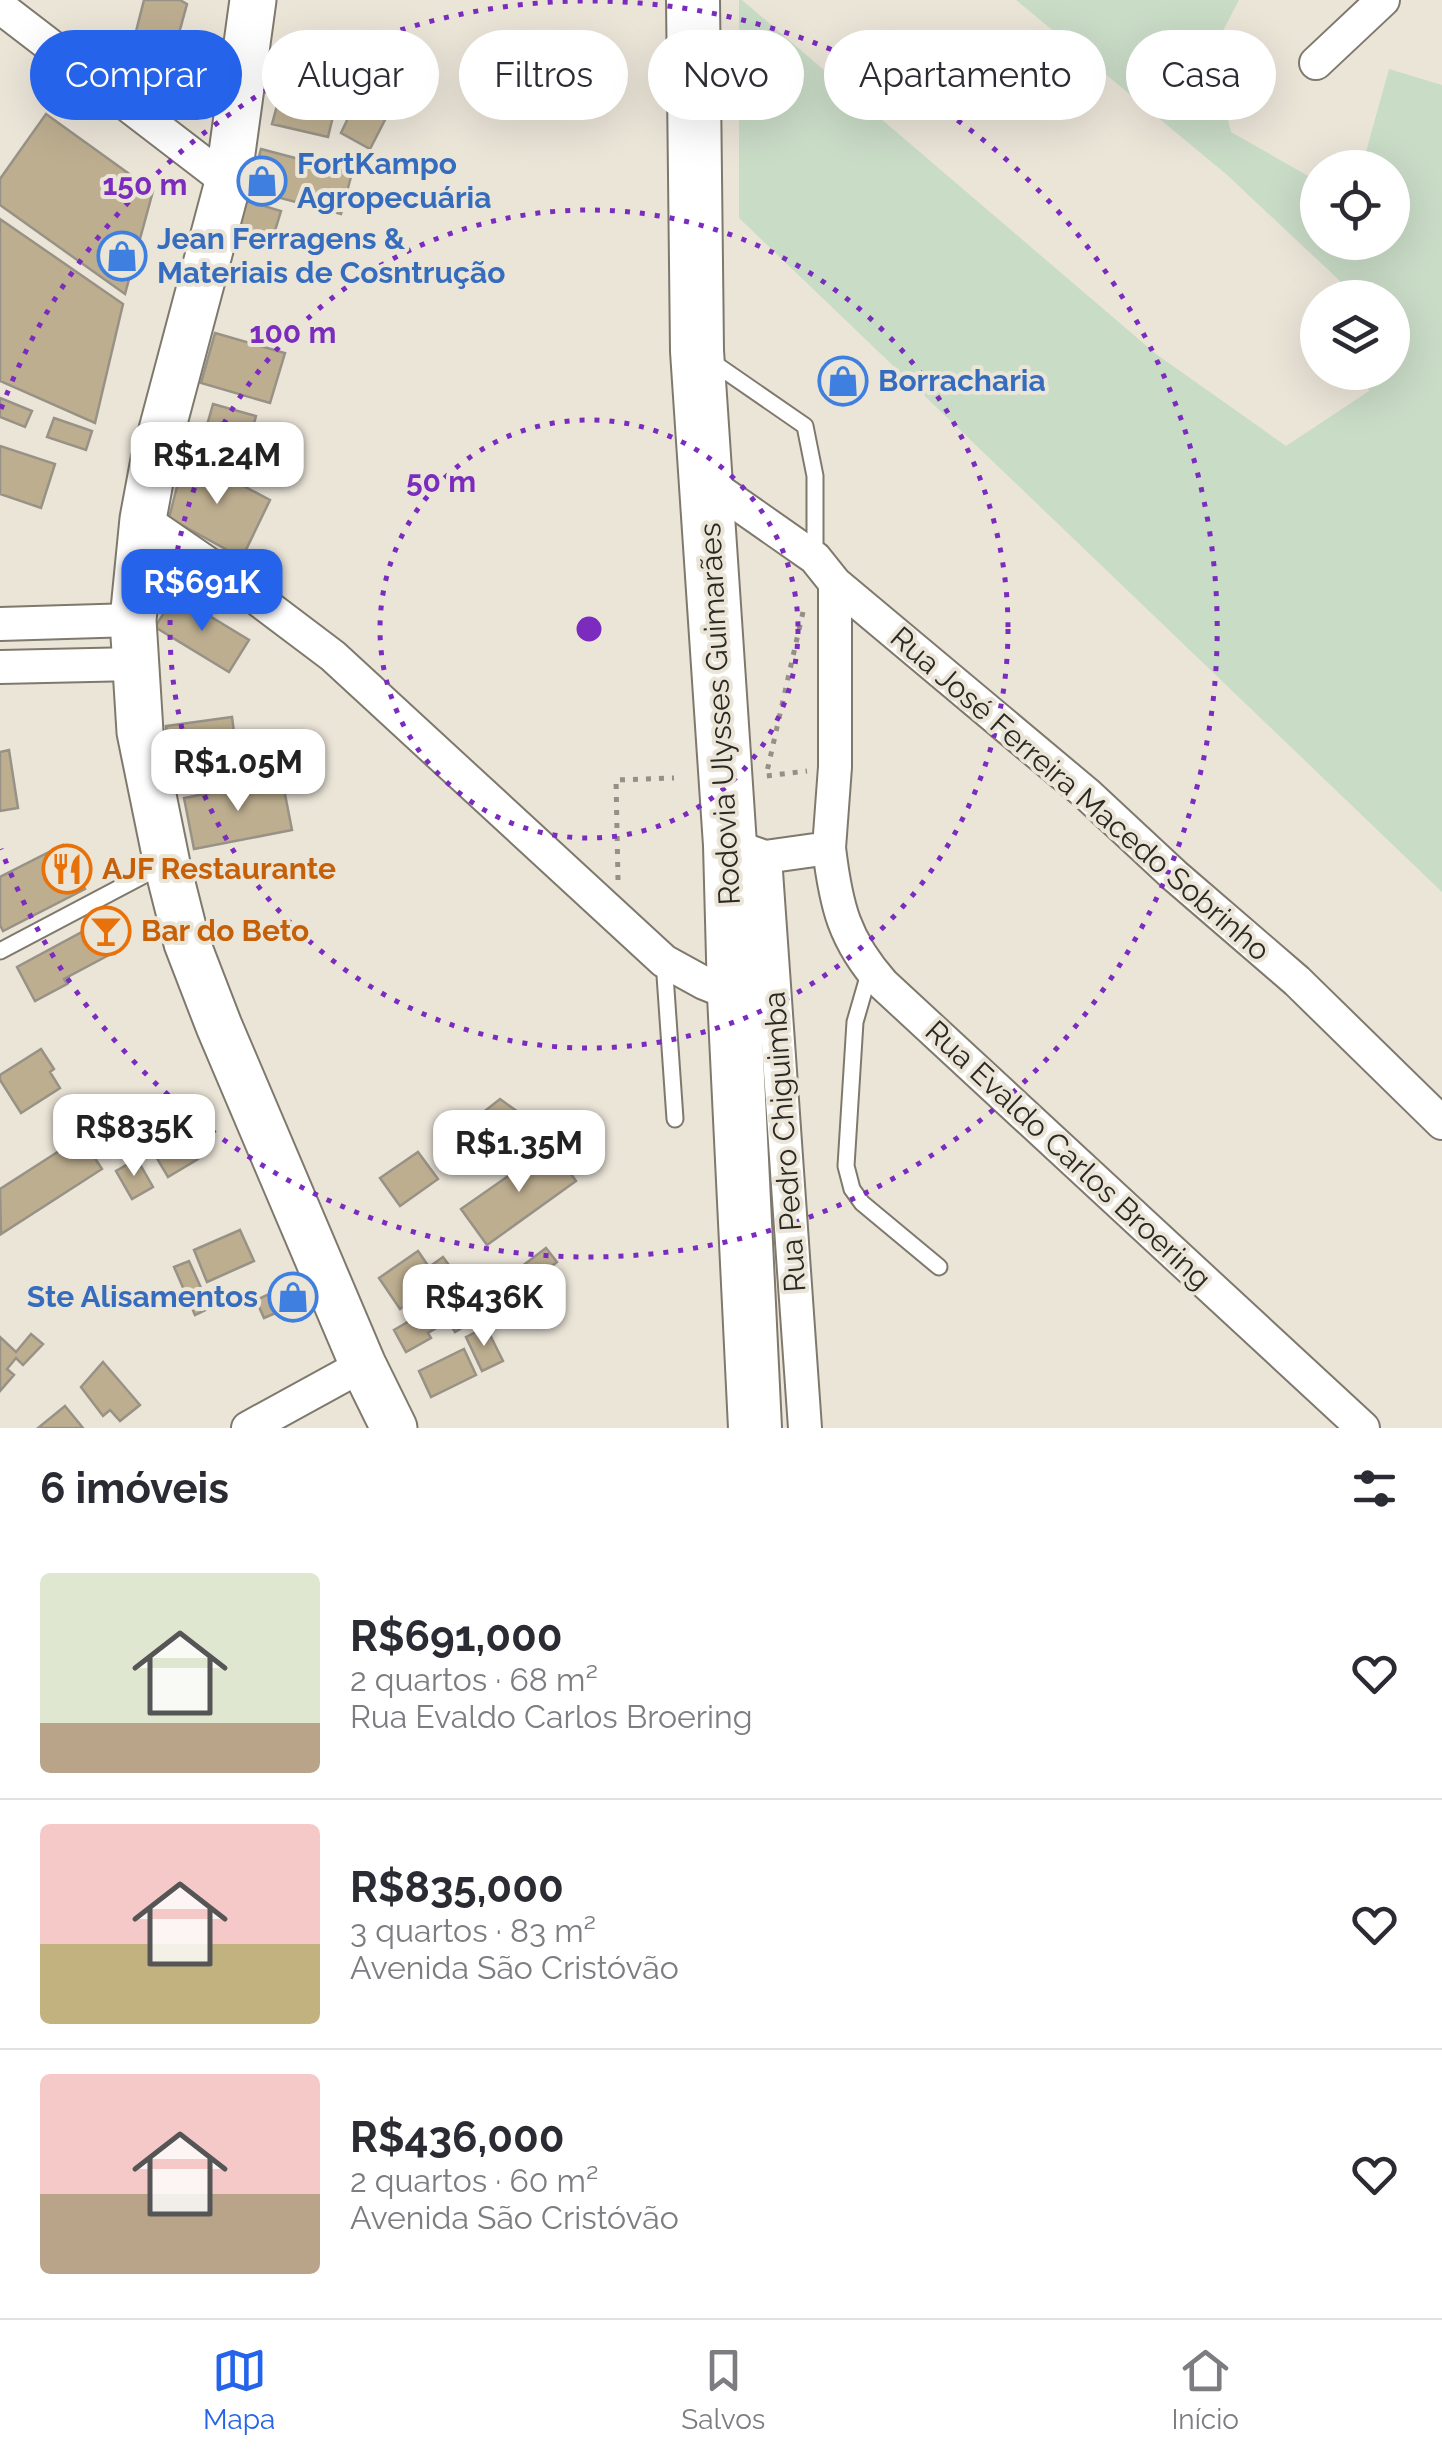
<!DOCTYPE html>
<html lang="pt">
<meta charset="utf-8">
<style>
:root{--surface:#fff;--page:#f2f2f3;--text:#2b2b33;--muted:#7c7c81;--line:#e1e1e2;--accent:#2563eb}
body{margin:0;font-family:Raleway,sans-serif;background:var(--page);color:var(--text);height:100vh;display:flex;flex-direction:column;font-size:38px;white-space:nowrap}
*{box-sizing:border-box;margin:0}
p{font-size:32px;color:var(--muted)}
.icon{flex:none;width:55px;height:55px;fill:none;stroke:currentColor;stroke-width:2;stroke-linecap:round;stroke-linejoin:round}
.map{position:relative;height:1428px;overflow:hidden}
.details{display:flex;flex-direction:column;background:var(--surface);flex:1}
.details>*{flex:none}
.guide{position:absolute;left:30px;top:30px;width:1382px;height:90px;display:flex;gap:20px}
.buttons{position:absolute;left:1300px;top:150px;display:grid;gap:20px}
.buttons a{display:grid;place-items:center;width:110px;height:110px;border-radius:50%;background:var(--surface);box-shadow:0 10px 40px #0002;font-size:50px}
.price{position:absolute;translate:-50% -85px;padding:0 22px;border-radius:20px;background:#fff;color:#222;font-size:32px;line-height:65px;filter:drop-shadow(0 2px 5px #0008)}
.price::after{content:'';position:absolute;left:50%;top:60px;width:30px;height:22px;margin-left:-15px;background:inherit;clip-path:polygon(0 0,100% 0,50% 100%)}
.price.on{background:var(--accent);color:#fff}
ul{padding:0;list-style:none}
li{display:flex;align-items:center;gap:30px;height:250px;padding:0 40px}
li+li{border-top:2px solid var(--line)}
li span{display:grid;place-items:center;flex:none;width:280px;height:200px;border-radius:10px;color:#555}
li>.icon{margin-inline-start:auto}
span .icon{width:120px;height:120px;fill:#fffc;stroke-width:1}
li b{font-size:42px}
h2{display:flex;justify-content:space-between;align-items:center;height:120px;padding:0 40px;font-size:42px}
.chip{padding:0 35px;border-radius:45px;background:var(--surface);box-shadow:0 10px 40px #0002;font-size:35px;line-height:90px}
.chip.on{background:var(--accent);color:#fff}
.dock{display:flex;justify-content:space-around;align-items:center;height:140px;border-top:2px solid var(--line);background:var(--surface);font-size:28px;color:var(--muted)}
.dock a{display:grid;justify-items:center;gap:5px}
.dock .on{color:var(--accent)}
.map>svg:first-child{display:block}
.green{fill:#c9dcc6}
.building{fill:#bdae90;stroke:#989286;stroke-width:2.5}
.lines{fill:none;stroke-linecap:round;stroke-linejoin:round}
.service-casing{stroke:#7f796d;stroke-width:19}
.minor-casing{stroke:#7f796d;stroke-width:36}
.secondary-casing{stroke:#7f796d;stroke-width:49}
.trunk-casing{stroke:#7f796d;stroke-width:56}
.path{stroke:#949087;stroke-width:5;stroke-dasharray:5 8;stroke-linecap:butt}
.service{stroke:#fff;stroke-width:15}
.minor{stroke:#fff;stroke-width:32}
.secondary{stroke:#fff;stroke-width:45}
.trunk{stroke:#fff;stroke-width:52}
.ring{fill:none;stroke:#7b2cbf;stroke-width:5;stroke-dasharray:5 10}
.labels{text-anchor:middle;stroke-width:8;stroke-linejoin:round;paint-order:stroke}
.shop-label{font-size:30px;font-weight:bold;fill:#366cbe;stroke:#ebe5d8;text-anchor:start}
.street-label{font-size:30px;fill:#2b2924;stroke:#ebe5d8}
.food-label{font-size:30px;font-weight:bold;fill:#c56008;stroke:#ebe5d8;text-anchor:start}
.centre{fill:#7b2cbf;stroke:#ebe5d8;stroke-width:5}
.ring-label{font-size:30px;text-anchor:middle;font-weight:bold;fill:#7b2cbf;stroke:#ebe5d8;stroke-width:8;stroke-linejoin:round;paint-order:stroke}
</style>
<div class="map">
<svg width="1442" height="1428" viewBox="0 0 1442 1428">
<rect width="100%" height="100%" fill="#ebe5d8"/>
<path class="green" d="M 739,0 L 742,0 L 1156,354 L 1286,446 L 1369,391 L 1365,373 L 1392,372 L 1392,298 L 1344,297 L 1340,281 L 1226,174 L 1016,0 L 1239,0 L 1212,52 L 1231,132 L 1317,181 L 1318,242 L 1392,242 L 1392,168 L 1356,167 L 1364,159 L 1389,69 L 1442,85 L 1442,892 L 739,218 Z"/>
<path class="building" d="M 144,0 L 180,0 L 187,4 L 175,48 L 182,50 L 177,69 L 169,67 L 167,74 L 128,63 Z
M 129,76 L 138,81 L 141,76 L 156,85 L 153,90 L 163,96 L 153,114 L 119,94 Z
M 281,91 L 336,104 L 328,137 L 272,124 Z
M 357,99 L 386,118 L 370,149 L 341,133 Z
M 46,114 L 153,191 L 125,294 L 0,205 L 0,179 Z
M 261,149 L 352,173 L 341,214 L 250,190 Z
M 247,201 L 281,211 L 270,247 L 235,236 Z
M 0,219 L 123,304 L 95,423 L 0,381 Z
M 215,333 L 285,353 L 270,403 L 201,383 Z
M 0,398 L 32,411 L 25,427 L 0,417 Z
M 213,404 L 256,416 L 247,448 L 204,436 Z
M 54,418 L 92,431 L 86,450 L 47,437 Z
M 0,446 L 55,464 L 41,508 L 0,494 Z
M 185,455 L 270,500 L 242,558 L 169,518 Z
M 175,595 L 249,640 L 229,672 L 155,627 Z
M 232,717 L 240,778 L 174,787 L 166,726 Z
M 9,750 L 18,808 L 0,811 L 0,752 Z
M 282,779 L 292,830 L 194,849 L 184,798 Z
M 63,845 L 85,889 L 3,931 L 0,925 L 0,877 Z
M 106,919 L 122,948 L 64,979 L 67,984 L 35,1001 L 17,967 Z
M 41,1049 L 54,1069 L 50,1072 L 60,1088 L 21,1113 L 0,1080 L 0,1075 Z
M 500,1099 L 550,1135 L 527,1153 L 510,1131 L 482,1154 L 462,1129 Z
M 182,1132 L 198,1159 L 168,1177 L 152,1150 Z
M 81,1137 L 102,1169 L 1,1234 L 0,1189 Z
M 551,1146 L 576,1181 L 487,1245 L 461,1209 Z
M 418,1152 L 438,1179 L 400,1206 L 380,1178 Z
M 137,1159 L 153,1187 L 132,1199 L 116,1171 Z
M 240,1230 L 254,1261 L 207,1282 L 194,1250 Z
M 546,1248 L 557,1262 L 533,1281 L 521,1267 Z
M 418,1251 L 429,1267 L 443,1257 L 454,1272 L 400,1309 L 379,1278 Z
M 189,1261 L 210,1308 L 195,1315 L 174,1267 Z
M 293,1283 L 301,1302 L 264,1318 L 256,1300 Z
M 468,1287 L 485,1314 L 455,1332 L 448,1321 L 428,1333 L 431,1338 L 406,1352 L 394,1330 Z
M 511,1305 L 516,1315 L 499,1324 L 495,1317 Z
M 486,1327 L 503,1361 L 482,1371 L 466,1337 Z
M 31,1334 L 43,1344 L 23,1365 L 16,1358 L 7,1369 L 14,1375 L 0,1391 L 0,1337 L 16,1352 Z
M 464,1349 L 476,1375 L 431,1397 L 419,1371 Z
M 103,1362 L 140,1405 L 120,1421 L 110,1410 L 103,1416 L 81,1387 Z
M 65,1406 L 83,1428 L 38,1428 Z"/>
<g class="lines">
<g class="service-casing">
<path id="service" d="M 708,359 L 805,426 L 815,476 L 815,558
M 0,951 L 163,865
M 664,961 L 675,1119
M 870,970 L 855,1022 L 846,1166 L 852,1189 L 862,1203 L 939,1267"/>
</g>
<g class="minor-casing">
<path id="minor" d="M 0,7 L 228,182
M 1316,63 L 1383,0
M 705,481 L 815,558 L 835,583 L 1087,794 L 1174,875 L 1297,981 L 1442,1123
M 143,519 L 239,585 L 333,656 L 664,961 L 704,983 L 734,995
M 0,624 L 133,620
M 0,667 L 136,664
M 829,848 C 836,906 844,940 883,984 L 1363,1428
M 748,851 L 765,857 L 829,848 L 835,767 L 835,583
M 765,857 L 805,1428
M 248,1428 L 363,1365"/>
</g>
<g class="secondary-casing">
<path id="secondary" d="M 253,0 L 228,182 L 154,460 L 143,519 L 133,620 L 140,732 L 167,864 L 187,943 L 219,1026 L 363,1365 L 394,1428"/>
</g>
<g class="trunk-casing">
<path id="trunk" d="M 693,0 L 697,351 L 730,845 L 734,995 L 755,1428"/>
</g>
<path class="path" d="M 803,612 L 766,776 L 807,771
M 618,880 L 616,780 L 674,778"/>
<use href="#service" class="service"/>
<use href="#minor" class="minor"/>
<use href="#secondary" class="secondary"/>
<use href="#trunk" class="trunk"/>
</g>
<g class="ring">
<circle cx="589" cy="629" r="209"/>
<circle cx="589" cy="629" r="419"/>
<path d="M1 409A628 628 0 1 1 1 849"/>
</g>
<defs>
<g id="shop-ring" transform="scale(2.5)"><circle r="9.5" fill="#ebe5d8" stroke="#3f7fe0" stroke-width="1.5"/><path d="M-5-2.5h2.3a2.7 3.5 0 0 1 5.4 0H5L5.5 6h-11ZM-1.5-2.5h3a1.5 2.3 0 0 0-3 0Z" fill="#3f7fe0"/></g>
<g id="restaurant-ring" transform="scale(2.5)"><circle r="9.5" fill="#ebe5d8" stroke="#e8710a" stroke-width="1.5"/><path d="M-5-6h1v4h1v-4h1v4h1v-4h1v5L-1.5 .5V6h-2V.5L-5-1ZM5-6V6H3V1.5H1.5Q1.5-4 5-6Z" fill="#e8710a"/></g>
<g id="bar-ring" transform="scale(2.5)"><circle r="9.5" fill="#ebe5d8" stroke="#e8710a" stroke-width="1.5"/><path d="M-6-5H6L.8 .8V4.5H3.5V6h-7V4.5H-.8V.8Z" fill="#e8710a"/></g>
</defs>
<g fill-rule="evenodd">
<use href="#shop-ring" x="262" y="181"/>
<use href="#shop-ring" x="122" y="256"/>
<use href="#shop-ring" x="843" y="381"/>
<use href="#restaurant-ring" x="67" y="869"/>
<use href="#bar-ring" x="106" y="931"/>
<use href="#shop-ring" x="293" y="1297"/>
</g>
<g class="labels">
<g class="shop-label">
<text x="297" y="174">FortKampo<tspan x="297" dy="34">Agropecuária</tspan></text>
<text x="157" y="249">Jean Ferragens &amp;<tspan x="157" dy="34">Materiais de Cosntrução</tspan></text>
<text x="878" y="391">Borracharia</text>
<text x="258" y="1307" text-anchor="end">Ste Alisamentos</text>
</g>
<g class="street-label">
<text transform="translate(720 714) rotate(-93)" y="10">Rodovia Ulysses Guimarães</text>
<text transform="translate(1080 794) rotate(41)" y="10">Rua José Ferreira Macedo Sobrinho</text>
<text transform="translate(785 1142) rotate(-94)" y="10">Rua Pedro Chiguimba</text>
<text transform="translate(1068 1155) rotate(43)" y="10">Rua Evaldo Carlos Broering</text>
</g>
<g class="food-label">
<text x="102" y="879">AJF Restaurante</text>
<text x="141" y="941">Bar do Beto</text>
</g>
</g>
<circle cx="589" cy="629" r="15" class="centre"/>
<g class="ring-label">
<text x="145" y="195">150 m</text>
<text x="293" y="343">100 m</text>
<text x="441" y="492">50 m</text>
</g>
</svg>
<div class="buttons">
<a><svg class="icon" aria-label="locate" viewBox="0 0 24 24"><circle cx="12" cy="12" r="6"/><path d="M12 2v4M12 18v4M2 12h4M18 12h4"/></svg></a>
<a><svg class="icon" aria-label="layers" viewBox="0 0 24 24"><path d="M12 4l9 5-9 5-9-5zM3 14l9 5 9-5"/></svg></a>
</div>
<b class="price" style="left:217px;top:507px">R$1.24M</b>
<b class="price on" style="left:202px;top:634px">R$691K</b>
<b class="price" style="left:238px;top:814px">R$1.05M</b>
<b class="price" style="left:134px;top:1179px">R$835K</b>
<b class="price" style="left:519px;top:1195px">R$1.35M</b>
<b class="price" style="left:484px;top:1349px">R$436K</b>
<div class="guide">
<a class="chip on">Comprar</a>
<a class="chip">Alugar</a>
<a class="chip">Filtros</a>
<a class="chip">Novo</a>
<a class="chip">Apartamento</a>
<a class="chip">Casa</a>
</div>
</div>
<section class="details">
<h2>6 imóveis<svg class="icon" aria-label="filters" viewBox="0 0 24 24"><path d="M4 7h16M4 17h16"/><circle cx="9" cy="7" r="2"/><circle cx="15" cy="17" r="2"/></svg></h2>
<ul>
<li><span style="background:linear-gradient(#dfe7d0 75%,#b9a48a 0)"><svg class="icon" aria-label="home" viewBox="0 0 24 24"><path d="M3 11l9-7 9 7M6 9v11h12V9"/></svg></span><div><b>R$691,000</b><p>2 quartos · 68 m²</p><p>Rua Evaldo Carlos Broering</p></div><svg class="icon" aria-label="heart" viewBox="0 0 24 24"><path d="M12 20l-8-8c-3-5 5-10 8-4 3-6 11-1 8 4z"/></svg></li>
<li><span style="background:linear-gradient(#f6c9c9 60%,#c2b280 0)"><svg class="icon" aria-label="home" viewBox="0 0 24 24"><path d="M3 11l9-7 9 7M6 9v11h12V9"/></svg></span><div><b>R$835,000</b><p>3 quartos · 83 m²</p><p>Avenida São Cristóvão</p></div><svg class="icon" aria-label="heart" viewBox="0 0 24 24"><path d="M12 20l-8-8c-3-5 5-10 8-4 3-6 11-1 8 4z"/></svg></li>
<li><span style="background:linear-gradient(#f6c9c9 60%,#b9a48a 0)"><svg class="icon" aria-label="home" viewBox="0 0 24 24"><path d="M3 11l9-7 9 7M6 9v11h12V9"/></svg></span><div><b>R$436,000</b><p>2 quartos · 60 m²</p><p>Avenida São Cristóvão</p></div><svg class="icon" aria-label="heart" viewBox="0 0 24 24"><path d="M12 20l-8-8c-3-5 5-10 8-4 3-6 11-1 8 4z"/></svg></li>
</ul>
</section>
<nav class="dock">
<a class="on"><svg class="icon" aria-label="map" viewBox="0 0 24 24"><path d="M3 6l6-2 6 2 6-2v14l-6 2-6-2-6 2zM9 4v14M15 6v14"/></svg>Mapa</a>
<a><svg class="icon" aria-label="saved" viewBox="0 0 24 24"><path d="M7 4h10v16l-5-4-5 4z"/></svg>Salvos</a>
<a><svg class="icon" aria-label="home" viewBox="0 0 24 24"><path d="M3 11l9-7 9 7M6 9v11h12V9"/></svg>Início</a>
</nav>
